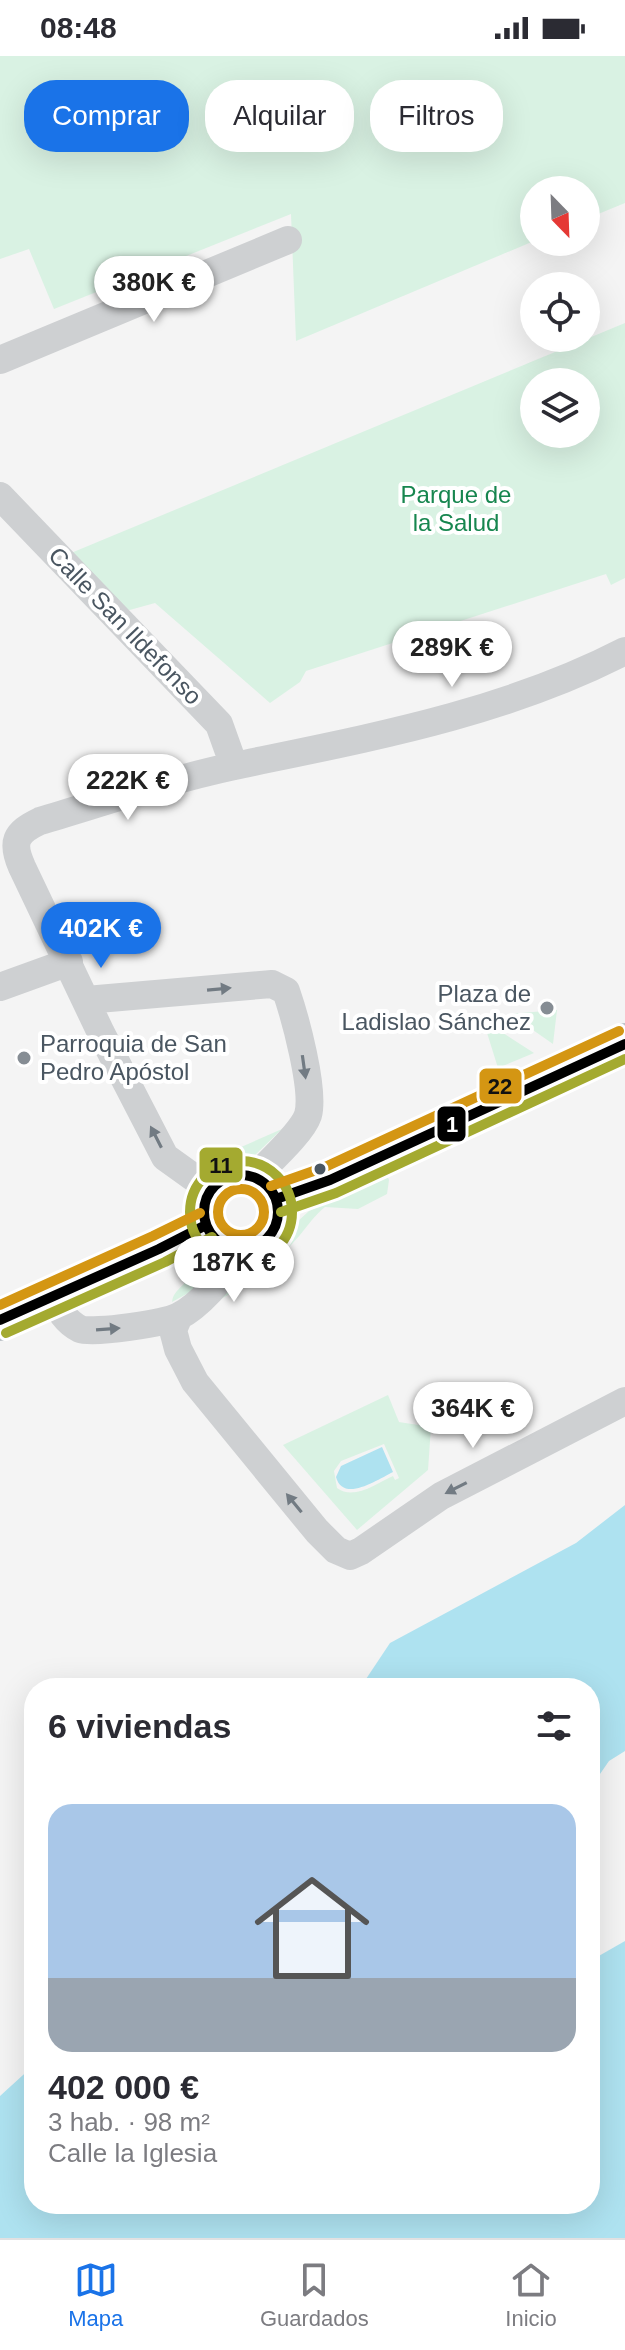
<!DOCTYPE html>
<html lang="es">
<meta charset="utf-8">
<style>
:root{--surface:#fff;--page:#f2f2f3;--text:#2b2b33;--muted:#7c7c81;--line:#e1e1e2;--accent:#1a73e8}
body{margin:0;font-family:Arial,sans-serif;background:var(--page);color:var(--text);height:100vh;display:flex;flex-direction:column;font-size:30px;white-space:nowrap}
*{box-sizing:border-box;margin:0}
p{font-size:26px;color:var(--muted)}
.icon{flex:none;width:44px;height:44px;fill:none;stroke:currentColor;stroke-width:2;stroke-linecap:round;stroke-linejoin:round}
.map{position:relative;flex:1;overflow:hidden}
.panel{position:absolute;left:24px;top:1622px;width:576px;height:536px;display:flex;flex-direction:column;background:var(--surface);border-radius:32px;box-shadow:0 8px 32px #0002}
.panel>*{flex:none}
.guide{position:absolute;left:24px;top:24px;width:578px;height:72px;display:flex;gap:16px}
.needle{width:52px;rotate:157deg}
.fabs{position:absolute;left:520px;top:120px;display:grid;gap:16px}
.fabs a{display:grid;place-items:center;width:80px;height:80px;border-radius:50%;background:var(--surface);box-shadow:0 8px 32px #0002;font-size:40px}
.price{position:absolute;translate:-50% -68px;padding:0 18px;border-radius:28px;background:#fff;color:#222;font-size:26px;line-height:52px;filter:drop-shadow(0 2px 4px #0008)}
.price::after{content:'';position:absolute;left:50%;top:48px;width:24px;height:18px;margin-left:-12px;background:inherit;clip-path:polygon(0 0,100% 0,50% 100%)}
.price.current{background:var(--accent);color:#fff}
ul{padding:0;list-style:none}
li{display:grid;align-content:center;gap:16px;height:424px;padding:0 24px}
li+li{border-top:2px solid var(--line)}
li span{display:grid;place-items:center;height:248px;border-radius:24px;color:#555}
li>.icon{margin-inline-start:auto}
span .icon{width:144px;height:144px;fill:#fffc;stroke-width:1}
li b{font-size:34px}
h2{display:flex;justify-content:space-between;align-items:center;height:96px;padding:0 24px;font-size:34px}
.tag{padding:0 28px;border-radius:32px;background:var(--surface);box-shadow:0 8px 32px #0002;font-size:28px;line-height:72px}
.tag.current{background:var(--accent);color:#fff}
.status{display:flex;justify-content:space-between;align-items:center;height:56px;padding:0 40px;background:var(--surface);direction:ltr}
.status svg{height:22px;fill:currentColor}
.tab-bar{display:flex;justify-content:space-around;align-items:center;height:112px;border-top:2px solid var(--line);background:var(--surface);font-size:22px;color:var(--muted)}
.tab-bar a{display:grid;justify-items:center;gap:4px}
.tab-bar .current{color:var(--accent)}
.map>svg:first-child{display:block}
.green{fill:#d9f2e3;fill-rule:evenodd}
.water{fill:#aee2f0}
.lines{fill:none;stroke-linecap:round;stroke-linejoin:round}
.minor{stroke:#ced0d2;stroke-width:28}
.highway{stroke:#bec4c9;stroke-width:42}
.bus-1-casing{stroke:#fff;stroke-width:16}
.bus-2-casing{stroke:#fff;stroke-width:16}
.bus-3-casing{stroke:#fff;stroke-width:16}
.bus-1{stroke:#000;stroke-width:10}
.bus-2{stroke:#a4aa30;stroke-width:10}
.bus-3{stroke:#d49613;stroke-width:10}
.oneway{fill:#727b83}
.poi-dot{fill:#868d94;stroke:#fff;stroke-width:3}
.bus-dot{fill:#4a5661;stroke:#fff;stroke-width:3}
.labels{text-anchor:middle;stroke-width:8;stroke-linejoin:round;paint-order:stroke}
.park-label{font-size:24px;fill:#17864f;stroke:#fff}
.street-label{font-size:24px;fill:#4a5661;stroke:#fff}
.poi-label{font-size:24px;fill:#4a5661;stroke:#fff;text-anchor:end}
.line-badge{stroke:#fff;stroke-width:3}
.badge-label{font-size:22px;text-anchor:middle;font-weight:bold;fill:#fff}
.pale-badge-label{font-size:22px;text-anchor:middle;font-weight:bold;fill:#111}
</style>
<div class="status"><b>08:48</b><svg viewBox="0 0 49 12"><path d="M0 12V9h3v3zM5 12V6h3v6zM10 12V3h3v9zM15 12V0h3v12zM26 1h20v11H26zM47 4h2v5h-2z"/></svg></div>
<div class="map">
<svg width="625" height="2182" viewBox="0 0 625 2182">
<rect width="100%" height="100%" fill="#f4f4f4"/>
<path class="green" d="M 0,0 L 625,0 L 625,147 L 586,163 L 586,134 L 534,134 L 534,185 L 296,285 L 291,158 L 54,253 L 29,193 L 0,203 Z
M 625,267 L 625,522 L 611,529 L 606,518 L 306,615 L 300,626 L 270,647 L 155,547 L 126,555 L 71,497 ZM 534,326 L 586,326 L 586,378 L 534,378 Z
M 557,954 L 553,988 L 510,958 L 556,954 Z
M 483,964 L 534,997 L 498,1012 Z
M 282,1073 L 251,1103 L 230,1103 L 202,1115 L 198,1110 Z
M 387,1119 L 389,1124 L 387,1138 L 358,1153 L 325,1151 C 314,1160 309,1168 300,1179 C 277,1206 247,1228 216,1246 L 247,1213 L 277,1200 L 289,1184 L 297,1166 L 309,1155 Z
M 217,1204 L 222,1209 L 192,1235 L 172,1246 C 174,1231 188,1231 192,1213 Z
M 388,1339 L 399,1366 L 431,1371 L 428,1414 L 357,1474 L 283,1389 ZM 384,1388 L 399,1422 L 395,1424 L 393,1420 C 377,1427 354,1445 337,1432 L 334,1415 L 341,1405 Z"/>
<path class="water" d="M 382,1391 L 393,1416 C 377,1424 343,1447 336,1421 L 341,1410 Z
M 625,1449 L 625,1695 L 609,1705 L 591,1731 L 590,1632 L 360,1632 L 390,1587 L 576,1487 Z
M 625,1885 L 625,2182 L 0,2182 L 0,2040 L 34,2009 L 34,2148 L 590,2148 L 590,1905 Z"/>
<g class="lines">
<path class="minor" d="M 0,304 L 288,184
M 0,440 L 219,668 L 234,710
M 0,931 L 69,906
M 86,944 L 272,928 L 286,935 C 295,961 315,1034 308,1059 C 302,1077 269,1106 255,1121
M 211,1134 L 165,1101 L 101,977 L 22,811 C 11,786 15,777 40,765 C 104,746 169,724 234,710 C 368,682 503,658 625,595
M 53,1240 C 59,1254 66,1266 80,1273 C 93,1278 166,1267 179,1260 C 203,1248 228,1214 245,1193
M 179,1260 L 173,1274 L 178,1293 L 195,1326 L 317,1475 L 336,1494 L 350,1500 L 361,1495 L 441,1440 L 625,1345"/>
<path class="highway" d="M204 1156a37 37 0 1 1 74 0a37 37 0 1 1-74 0Z
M 276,1143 L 330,1124 L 625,988
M 0,1264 L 159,1193 L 206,1169"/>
<g class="bus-1-casing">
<path id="bus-1" d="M204 1156a37 37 0 1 1 74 0a37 37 0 1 1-74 0Z
M 276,1143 L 330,1124 L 625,988
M 0,1264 L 159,1193 L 206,1169"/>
</g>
<g class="bus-2-casing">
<path id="bus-2" d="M190 1156a51 51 0 1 1 102 0a51 51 0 1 1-102 0Z
M 281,1156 L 336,1137 L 625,1003
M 6,1277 L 165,1206 L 212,1181"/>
</g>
<g class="bus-3-casing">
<path id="bus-3" d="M 271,1130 L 325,1111 L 619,975
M218 1156a23 23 0 1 1 46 0a23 23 0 1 1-46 0Z
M 0,1249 L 153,1180 L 200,1157"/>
</g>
<use href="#bus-1" class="bus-1"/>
<use href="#bus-2" class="bus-2"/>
<use href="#bus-3" class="bus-3"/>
</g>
<defs><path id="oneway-solid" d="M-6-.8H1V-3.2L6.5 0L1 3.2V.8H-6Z" transform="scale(2)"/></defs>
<g class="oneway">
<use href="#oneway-solid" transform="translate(219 933) rotate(-5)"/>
<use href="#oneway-solid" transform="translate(304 1011) rotate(82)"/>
<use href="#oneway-solid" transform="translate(156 1081) rotate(-117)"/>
<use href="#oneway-solid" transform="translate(108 1273) rotate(-4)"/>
<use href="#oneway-solid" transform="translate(456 1432) rotate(153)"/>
<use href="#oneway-solid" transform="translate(294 1447) rotate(-129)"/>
</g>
<g class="poi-dot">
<circle cx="547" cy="952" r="8"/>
<circle cx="24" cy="1002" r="8"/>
</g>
<circle class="bus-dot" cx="320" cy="1113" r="7"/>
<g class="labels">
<g class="park-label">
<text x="456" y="447">Parque de<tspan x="456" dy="28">la Salud</tspan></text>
</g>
<g class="street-label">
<text transform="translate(125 570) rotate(46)" y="8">Calle San Ildefonso</text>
</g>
<g class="poi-label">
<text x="531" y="946">Plaza de<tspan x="531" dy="28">Ladislao Sánchez</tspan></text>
<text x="40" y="996" text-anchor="start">Parroquia de San<tspan x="40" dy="28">Pedro Apóstol</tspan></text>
</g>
</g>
<g class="line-badge">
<rect x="478" y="1011" width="45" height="38" rx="8" fill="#d49613"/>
<rect x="436" y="1049" width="31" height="38" rx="8" fill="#000"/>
<rect x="198" y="1090" width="46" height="38" rx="8" fill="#a4aa30"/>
</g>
<g class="badge-label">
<text x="452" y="1076">1</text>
</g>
<g class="pale-badge-label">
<text x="500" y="1038">22</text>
<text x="221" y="1117">11</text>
</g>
</svg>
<div class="fabs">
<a><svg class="needle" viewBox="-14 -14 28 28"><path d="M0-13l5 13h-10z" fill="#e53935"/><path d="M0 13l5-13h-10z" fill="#7c7c81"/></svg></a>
<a><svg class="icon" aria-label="locate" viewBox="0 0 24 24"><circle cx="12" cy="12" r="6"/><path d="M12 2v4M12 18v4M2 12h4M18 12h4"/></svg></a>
<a><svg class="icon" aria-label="layers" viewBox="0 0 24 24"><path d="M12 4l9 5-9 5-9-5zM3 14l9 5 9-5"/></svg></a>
</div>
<b class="price" style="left:154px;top:268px">380K €</b>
<b class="price" style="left:452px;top:633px">289K €</b>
<b class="price" style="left:128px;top:766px">222K €</b>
<b class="price current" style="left:101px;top:914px">402K €</b>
<b class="price" style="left:234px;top:1248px">187K €</b>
<b class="price" style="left:473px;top:1394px">364K €</b>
<div class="guide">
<a class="tag current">Comprar</a>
<a class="tag">Alquilar</a>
<a class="tag">Filtros</a>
</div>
<section class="panel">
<h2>6 viviendas<svg class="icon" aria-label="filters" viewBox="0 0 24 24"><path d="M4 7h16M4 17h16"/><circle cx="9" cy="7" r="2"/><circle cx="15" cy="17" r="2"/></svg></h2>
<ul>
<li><span style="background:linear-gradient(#a9c7e8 70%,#9aa5b1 0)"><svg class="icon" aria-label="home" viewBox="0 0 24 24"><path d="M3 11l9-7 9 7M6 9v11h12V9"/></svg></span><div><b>402 000 €</b><p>3 hab. · 98 m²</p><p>Calle la Iglesia</p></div></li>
</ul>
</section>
</div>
<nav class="tab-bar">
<a class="current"><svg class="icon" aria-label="map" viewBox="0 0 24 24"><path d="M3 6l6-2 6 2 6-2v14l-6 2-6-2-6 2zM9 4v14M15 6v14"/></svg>Mapa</a>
<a><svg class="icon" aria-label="saved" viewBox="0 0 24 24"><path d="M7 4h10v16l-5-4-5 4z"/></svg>Guardados</a>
<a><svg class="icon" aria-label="home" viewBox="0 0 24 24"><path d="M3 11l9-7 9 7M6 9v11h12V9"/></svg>Inicio</a>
</nav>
